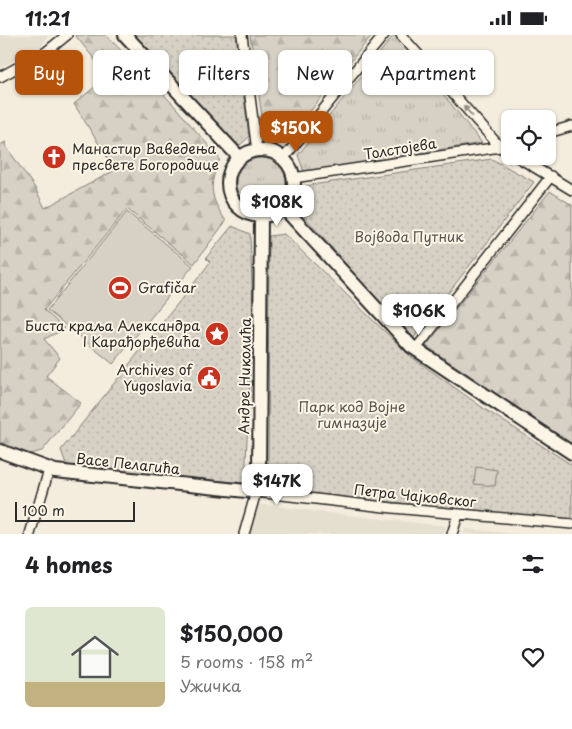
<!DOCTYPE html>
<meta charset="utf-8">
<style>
:root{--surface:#fff;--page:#f6f6f6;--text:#202124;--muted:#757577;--line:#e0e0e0;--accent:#b45309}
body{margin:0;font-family:"Playpen Sans",sans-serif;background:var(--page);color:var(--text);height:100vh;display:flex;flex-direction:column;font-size:19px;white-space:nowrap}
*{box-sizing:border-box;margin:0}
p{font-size:16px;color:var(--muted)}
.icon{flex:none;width:28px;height:28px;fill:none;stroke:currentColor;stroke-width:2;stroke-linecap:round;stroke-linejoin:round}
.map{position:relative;height:499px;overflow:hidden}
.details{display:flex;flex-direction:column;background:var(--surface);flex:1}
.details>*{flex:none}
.top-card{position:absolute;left:15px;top:15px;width:542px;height:45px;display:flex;gap:10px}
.fabs{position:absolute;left:501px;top:75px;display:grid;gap:10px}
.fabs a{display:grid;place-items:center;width:55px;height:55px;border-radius:8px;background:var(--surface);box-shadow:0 1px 4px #0004;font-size:25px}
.scale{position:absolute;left:15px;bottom:12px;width:120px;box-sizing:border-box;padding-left:5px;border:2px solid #2b2b2b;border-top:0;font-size:14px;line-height:18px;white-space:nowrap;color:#2b2b2b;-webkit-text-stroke:4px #fcf5e5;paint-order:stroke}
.price{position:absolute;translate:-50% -42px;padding:0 11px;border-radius:10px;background:#fff;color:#222;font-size:16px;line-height:32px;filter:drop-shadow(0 1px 2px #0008)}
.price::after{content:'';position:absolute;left:50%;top:30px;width:15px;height:11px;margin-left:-8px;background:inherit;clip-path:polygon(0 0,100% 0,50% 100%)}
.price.current{background:var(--accent);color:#fff}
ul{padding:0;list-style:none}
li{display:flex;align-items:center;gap:15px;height:125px;padding:0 25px}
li+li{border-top:1px solid var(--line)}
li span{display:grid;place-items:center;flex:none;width:140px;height:100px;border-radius:8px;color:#555}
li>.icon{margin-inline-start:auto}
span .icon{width:60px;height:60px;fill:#fffc;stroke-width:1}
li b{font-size:21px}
h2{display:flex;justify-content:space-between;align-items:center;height:60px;padding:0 25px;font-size:21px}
.chip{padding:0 18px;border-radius:8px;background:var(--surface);box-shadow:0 1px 4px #0004;font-size:18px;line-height:45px}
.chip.current{background:var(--accent);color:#fff}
.status{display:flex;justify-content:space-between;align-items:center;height:35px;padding:0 25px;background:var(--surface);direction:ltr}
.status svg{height:14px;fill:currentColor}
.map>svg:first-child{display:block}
.built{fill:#e5dfd0}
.grass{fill:url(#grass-tufts);stroke:#807e78}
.forest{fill:url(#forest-firs);stroke:#807e78}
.park{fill:url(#park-dots);stroke:#807e78}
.garden{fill:#d6d1c4;stroke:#807e78}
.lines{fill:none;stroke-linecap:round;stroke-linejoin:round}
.street-casing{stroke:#2b2b2b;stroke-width:12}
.secondary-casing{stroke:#2b2b2b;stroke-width:16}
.street{stroke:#fcf5e5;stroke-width:9}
.secondary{stroke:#fcf5e5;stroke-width:12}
.oneway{fill:#949088}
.labels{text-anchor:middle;stroke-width:4;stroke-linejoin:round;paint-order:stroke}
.poi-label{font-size:14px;fill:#2b2b2b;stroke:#fcf5e5;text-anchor:start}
.street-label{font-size:14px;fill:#2b2b2b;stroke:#fcf5e5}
.park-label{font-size:14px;fill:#565451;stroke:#fcf5e5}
</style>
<div class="status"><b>11:21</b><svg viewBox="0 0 49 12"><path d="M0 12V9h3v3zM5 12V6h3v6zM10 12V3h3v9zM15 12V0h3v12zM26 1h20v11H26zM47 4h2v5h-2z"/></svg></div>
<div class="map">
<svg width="572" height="499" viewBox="0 0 572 499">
<defs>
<pattern id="grass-tufts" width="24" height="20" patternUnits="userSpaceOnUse" patternTransform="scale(1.25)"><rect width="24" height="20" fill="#d6d1c4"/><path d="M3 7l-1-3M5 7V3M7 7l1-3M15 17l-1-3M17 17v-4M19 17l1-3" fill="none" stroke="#b8b4a9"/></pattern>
<pattern id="forest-firs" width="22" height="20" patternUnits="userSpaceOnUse" patternTransform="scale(1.25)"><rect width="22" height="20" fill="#d6d1c4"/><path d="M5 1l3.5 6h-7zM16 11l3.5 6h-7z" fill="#b8b4a9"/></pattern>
<pattern id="park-dots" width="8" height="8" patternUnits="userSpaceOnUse" patternTransform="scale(1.25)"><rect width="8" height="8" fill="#d6d1c4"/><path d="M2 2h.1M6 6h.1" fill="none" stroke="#b8b4a9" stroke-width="1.8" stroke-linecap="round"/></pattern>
</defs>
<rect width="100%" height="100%" fill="#f4edde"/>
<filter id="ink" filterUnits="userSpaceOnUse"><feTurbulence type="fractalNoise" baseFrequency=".02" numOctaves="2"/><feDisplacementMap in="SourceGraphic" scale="10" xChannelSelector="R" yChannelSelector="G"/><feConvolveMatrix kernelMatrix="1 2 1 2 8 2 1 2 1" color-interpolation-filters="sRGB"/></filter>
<g filter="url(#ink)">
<path class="built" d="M 0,0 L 48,0 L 42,11 L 0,33 Z
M 256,469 L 363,482 L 446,491 L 444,499 L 247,499 Z
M 465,494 L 518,499 L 463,499 Z"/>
<path class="grass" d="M 394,0 L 396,0 L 482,108 L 304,137 L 298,120 Z
M236 148a25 25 0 1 1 50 0a25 25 0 1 1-50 0Z"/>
<path class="forest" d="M 75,0 L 106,0 L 172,68 L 220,124 C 208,150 210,163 226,186 L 194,229 L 127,174 L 44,275 L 65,294 L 44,304 L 60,323 L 46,341 L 81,368 L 42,416 L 30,419 L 0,407 L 0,110 L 6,107 L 5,110 L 35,153 L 45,173 L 115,135 L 74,69 L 108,41 Z
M 250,0 L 372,0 L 290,101 L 283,105 L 265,102 Z
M 550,156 L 572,170 L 572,409 L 426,311 Z"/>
<path class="park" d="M 133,0 L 236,0 L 249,102 L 238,112 Z
M 492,124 L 534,147 L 412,305 L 297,173 L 304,151 Z
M 232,191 L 250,199 L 253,272 L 245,448 L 67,432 L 61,415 L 202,238 L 210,227 L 206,223 Z
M 284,199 L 409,320 L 486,375 L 572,430 L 572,485 L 445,473 L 271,454 L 268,445 L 269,201 Z"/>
<path class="garden" d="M 127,177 L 193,231 L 113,329 L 47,275 Z
M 476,432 L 497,435 L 495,451 L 474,449 Z"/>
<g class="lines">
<g class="street-casing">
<path id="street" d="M 242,0 L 257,116
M 401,0 L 500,112 L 510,118
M 0,42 L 46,17 L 67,0
M 548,98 L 572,91
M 516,121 L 572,155
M 283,124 L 384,0
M 293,143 L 500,112 L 510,109
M 415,315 L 551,141
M 30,499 L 49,435
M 244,499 L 256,457 L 393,473 L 572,489
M 452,499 L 458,480"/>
</g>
<g class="secondary-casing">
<path id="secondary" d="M 125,0 L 240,123
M228 148a33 33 0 1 1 66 0a33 33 0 1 1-66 0Z
M 283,172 L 411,311 L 572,418
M 0,416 L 55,436 L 256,457 L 259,439 L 261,181"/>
</g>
<use href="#street" class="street"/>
<use href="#secondary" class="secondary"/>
</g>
<defs><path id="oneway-solid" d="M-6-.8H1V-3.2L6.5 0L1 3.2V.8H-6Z" transform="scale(1.25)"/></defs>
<use class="oneway" href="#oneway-solid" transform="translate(468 76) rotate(-132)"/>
</g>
<defs>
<g id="church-disc" transform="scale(1.25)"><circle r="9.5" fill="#c8321e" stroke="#fcf5e5"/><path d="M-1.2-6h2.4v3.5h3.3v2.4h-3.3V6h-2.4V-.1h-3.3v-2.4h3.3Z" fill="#fff"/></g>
<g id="stadium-disc" transform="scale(1.25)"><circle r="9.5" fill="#c8321e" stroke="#fcf5e5"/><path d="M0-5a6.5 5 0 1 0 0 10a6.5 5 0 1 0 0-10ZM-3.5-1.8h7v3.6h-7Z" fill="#fff"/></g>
<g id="sight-disc" transform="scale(1.25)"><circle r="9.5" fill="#c8321e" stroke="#fcf5e5"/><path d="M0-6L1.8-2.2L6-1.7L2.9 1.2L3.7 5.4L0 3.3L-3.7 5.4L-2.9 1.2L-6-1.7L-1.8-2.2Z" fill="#fff"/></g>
<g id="civic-disc" transform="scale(1.25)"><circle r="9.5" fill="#c8321e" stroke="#fcf5e5"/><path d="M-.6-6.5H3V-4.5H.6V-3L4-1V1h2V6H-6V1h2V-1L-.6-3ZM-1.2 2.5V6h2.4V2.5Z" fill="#fff"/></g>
</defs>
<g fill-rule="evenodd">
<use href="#church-disc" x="54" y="122"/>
<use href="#stadium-disc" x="120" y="253"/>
<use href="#sight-disc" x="217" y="299"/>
<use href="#civic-disc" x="209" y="343"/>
</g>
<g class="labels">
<g class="poi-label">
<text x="72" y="119">Манастир Ваведења<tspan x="72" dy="16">пресвете Богородице</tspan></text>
<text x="138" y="258">Grafičar</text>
<text x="200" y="296" text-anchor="end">Биста краља Александра<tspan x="200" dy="16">I Карађорђевића</tspan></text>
<text x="192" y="340" text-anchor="end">Archives of<tspan x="192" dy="16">Yugoslavia</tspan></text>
</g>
<g class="street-label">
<text transform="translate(400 114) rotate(-9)" y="5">Толстојева</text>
<text transform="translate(245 341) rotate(-89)" y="5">Андре Николића</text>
<text transform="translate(128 429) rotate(6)" y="5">Васе Пелагића</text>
<text transform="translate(415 461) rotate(6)" y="5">Петра Чајковског</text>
</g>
<g class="park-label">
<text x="409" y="207">Војвода Путник</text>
<text x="352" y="377">Парк код Војне<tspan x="352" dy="16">гимназије</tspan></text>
</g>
</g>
</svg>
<div class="fabs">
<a><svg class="icon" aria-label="locate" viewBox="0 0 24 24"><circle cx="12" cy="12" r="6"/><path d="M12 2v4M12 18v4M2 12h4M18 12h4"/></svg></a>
</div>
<div class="scale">100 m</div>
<b class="price current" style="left:296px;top:118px">$150K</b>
<b class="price" style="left:277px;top:192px">$108K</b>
<b class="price" style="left:419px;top:301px">$106K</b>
<b class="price" style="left:277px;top:471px">$147K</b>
<div class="top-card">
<a class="chip current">Buy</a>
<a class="chip">Rent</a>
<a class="chip">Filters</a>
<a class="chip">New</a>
<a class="chip">Apartment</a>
</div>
</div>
<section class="details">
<h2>4 homes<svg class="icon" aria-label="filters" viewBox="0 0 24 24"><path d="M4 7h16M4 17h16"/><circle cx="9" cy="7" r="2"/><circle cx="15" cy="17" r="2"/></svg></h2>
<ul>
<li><span style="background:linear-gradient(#dfe7d0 75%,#c2b280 0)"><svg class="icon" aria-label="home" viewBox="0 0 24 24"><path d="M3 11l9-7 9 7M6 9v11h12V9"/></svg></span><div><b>$150,000</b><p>5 rooms · 158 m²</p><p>Ужичка</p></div><svg class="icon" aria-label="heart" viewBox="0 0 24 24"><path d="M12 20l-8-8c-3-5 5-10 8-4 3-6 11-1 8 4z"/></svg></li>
</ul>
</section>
